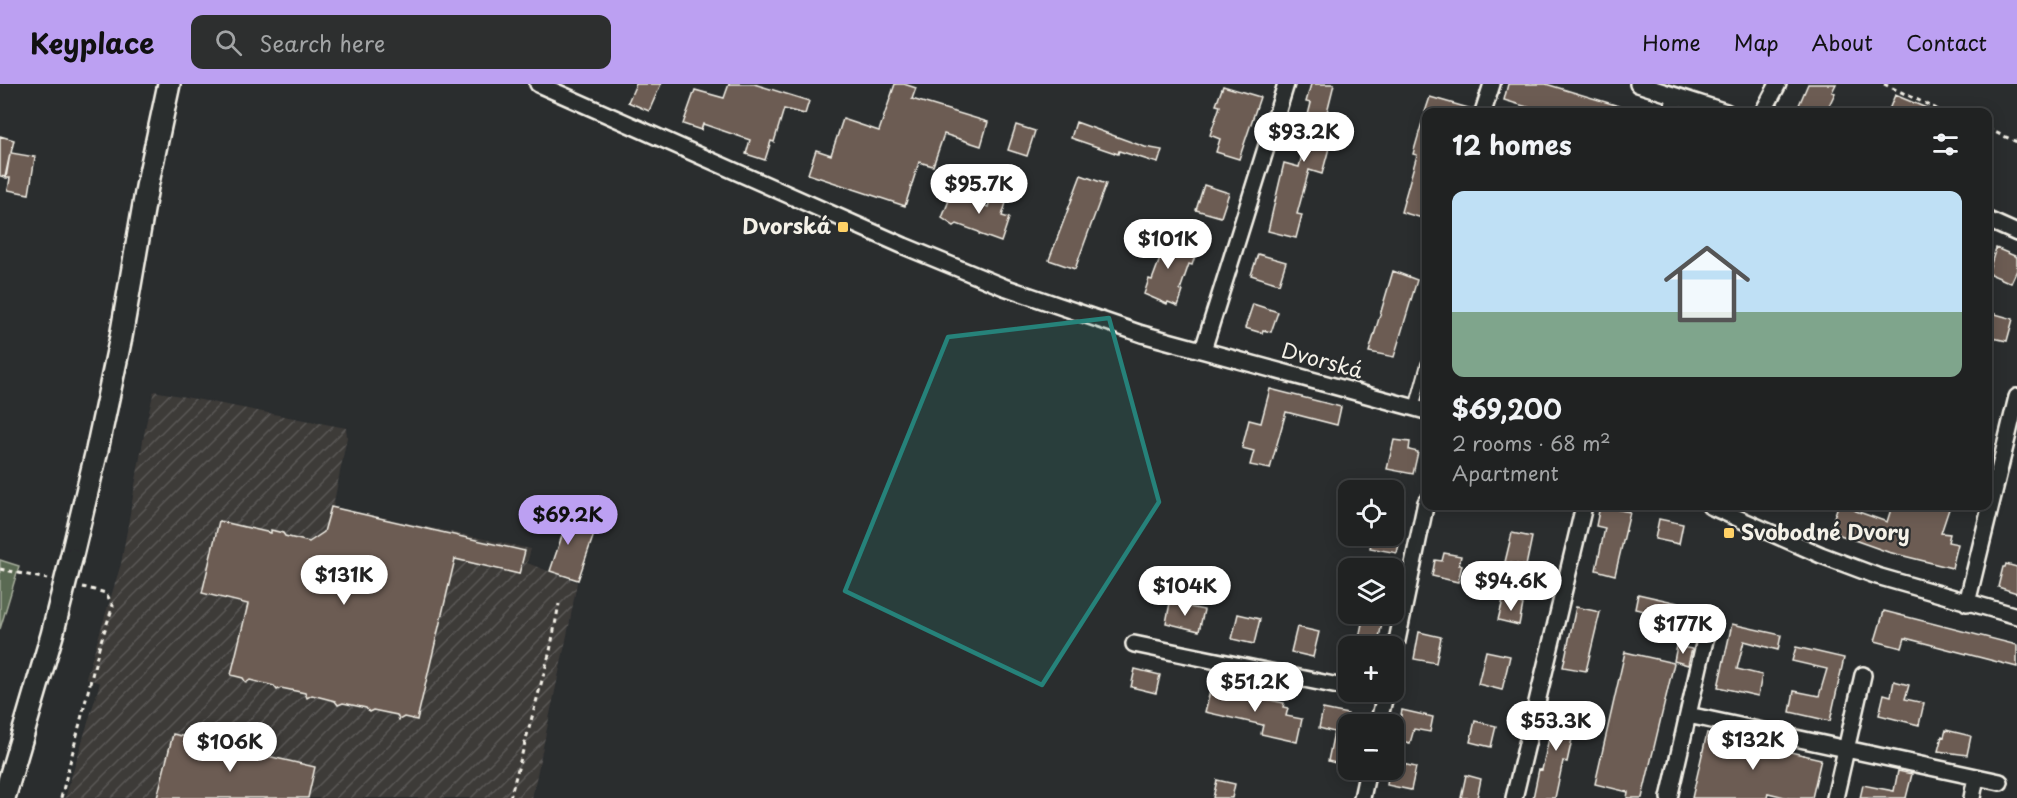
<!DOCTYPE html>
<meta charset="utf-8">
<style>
:root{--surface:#202222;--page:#2d2f2f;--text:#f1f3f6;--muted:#a2a4a5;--line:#3d3f40;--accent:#bca0f2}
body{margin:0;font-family:"Playpen Sans",sans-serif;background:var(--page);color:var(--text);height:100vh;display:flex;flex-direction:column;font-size:22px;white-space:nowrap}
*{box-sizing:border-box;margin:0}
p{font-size:20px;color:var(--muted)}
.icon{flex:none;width:33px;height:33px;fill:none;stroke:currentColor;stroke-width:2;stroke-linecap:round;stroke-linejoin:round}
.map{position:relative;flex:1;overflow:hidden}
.details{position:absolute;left:1422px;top:24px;width:570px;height:402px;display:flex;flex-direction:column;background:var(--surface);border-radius:12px;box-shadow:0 3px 15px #0003,0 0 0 2px var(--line)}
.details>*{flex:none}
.controls{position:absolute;left:1338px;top:396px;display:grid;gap:12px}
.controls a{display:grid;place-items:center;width:66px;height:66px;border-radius:12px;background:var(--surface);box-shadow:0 3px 15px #0003,0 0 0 2px var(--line);font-size:30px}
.price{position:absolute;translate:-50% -51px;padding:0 14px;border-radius:21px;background:#fff;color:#222;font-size:20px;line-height:39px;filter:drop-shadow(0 2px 3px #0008)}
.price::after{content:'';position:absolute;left:50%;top:36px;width:18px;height:14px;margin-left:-9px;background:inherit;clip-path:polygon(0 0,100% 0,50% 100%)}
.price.current{background:var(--accent);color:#111}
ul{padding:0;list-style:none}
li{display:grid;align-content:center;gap:12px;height:318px;padding:0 30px}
li span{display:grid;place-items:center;height:186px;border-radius:12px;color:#555}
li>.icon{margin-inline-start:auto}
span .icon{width:108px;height:108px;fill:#fffc;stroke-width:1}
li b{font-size:26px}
h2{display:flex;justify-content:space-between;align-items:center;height:72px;padding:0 30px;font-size:26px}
header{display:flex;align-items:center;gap:36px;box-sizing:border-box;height:84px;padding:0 30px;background:var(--accent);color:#111}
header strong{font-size:28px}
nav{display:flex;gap:33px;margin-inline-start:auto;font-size:21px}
.search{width:420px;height:54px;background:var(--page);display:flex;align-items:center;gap:15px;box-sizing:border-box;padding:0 21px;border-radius:12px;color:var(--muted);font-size:22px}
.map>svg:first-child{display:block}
.industrial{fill:url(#industrial-furrows)}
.garden{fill:#5a6a52;stroke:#a7ae9d;stroke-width:1.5}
.building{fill:#6c5c53;stroke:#f4f1e8;stroke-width:1.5}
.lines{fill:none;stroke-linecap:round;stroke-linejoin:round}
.service-casing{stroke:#f4f1e8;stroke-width:12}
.minor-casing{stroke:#f4f1e8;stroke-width:20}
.secondary-casing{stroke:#f4f1e8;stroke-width:26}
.path{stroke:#f4f1e8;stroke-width:3;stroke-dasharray:4.5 4.5;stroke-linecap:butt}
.service{stroke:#2a2d2e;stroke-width:8}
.minor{stroke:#2a2d2e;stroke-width:15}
.secondary{stroke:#2a2d2e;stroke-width:21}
.secondary-bridge-casing{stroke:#f4f1e8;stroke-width:26;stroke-linecap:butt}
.secondary-bridge{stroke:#2a2d2e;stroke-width:21}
.marked{fill:#26827a;fill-opacity:0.2;stroke:#26827a;stroke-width:4.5;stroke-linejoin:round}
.poi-dot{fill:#ffd166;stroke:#2a2d2e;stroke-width:2}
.labels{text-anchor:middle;stroke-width:4.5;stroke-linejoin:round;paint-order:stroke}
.poi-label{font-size:21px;font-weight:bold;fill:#f4f1e8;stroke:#2a2d2e;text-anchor:end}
.street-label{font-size:21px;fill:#f4f1e8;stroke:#2a2d2e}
</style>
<header>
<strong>Keyplace</strong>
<div class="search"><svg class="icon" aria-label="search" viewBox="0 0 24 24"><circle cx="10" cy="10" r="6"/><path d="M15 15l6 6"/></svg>Search here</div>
<nav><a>Home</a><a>Map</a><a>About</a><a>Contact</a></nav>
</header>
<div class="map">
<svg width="2017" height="714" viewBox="0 0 2017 714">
<defs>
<pattern id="industrial-furrows" width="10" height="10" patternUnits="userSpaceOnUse" patternTransform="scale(1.5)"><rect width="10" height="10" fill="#3e3b39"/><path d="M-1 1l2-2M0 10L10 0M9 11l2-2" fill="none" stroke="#5a5856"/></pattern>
</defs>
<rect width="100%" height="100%" fill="#2a2d2e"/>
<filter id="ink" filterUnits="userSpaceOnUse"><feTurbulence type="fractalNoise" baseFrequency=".0167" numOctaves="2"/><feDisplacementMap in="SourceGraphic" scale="12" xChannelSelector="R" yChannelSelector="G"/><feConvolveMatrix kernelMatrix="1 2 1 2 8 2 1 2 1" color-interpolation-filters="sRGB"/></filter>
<g filter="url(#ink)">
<path class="industrial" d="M 154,307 L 346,344 L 347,353 L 333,423 L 531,465 L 527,479 L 577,498 L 569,542 L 532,714 L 65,714 L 100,599 L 86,594 L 121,480 L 146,340 Z"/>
<path class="garden" d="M 0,476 L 19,482 L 0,545 Z"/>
<path class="building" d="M 636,0 L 661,0 L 649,27 L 628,18 Z
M 729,0 L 754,0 L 809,17 L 805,30 L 784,25 L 774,58 L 771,57 L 765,76 L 746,70 L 750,56 L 703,40 L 701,46 L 683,40 L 695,6 L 724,14 Z
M 895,0 L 904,0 L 916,4 L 912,15 L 988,38 L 981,62 L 944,50 L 933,82 L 919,78 L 905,122 L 808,90 L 816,66 L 831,71 L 843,35 L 879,47 Z
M 1311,0 L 1334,0 L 1325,36 L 1336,38 L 1322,90 L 1309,86 L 1297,130 L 1302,131 L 1296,154 L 1268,147 L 1284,79 L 1299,83 L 1308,48 L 1304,47 L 1311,19 L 1306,18 Z
M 1508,0 L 1546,0 L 1629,25 L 1629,28 L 1544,28 L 1504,16 Z
M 1808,0 L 1836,0 L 1832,8 L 1835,9 L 1826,28 L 1796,28 Z
M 1223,2 L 1260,13 L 1239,75 L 1216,68 L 1220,55 L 1210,51 L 1220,22 L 1216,21 Z
M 1895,11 L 1936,28 L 1888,28 Z
M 1430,13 L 1472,25 L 1471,28 L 1425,28 Z
M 1423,35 L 1426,35 L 1426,135 L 1401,128 L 1417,71 L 1413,70 Z
M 1076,38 L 1145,63 L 1162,66 L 1158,79 L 1119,67 L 1118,70 L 1071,54 Z
M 1016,41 L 1035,47 L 1027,72 L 1008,66 Z
M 0,52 L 14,56 L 11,69 L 35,73 L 29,110 L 8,106 L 10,94 L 6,94 L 10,70 L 5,93 L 0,92 Z
M 1081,91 L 1106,100 L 1075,185 L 1049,176 Z
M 1204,101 L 1229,109 L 1221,133 L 1196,126 Z
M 993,107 L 1008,112 L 1002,132 L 1009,134 L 1001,158 L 979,150 L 979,148 L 957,140 L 954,142 L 942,134 L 952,109 L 988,123 Z
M 1148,151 L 1197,166 L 1192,181 L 1189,180 L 1180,206 L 1183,207 L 1178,222 L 1168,218 L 1167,220 L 1144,210 L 1149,195 L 1152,196 L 1161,172 L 1143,166 Z
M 1996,164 L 2017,173 L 2017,186 L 2011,199 L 1988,189 Z
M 1258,170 L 1286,178 L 1279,200 L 1251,191 Z
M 1393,187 L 1417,196 L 1394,273 L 1369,268 Z
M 1253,220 L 1278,228 L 1271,248 L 1263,246 L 1262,249 L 1245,244 Z
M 1988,228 L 2013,235 L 2007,257 L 1988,253 Z
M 1270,305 L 1341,323 L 1337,341 L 1286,328 L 1270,385 L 1250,381 L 1254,367 L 1242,364 L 1249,336 L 1261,339 Z
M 1394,356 L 1410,358 L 1409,366 L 1418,368 L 1413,390 L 1387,385 Z
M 1600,422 L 1630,428 L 1615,491 L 1596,486 L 1605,444 L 1596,442 Z
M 1838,422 L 1855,422 L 1853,425 L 1856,427 L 1887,438 L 1892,422 L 1950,422 L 1941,449 L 1950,450 L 1948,458 L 1958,460 L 1952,484 L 1888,468 L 1829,447 Z
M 331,423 L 525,467 L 519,490 L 455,475 L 417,636 L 404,633 L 399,636 L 397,631 L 373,626 L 369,628 L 366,624 L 343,619 L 338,621 L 335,617 L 312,611 L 307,614 L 305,609 L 281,604 L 277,606 L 274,602 L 250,596 L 246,599 L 243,594 L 231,591 L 248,520 L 202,509 L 219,437 L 271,449 L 271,446 L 283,449 L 285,452 L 309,458 L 324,448 Z
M 545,427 L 568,435 L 566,442 L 594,450 L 578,496 L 550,487 L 563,449 L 540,442 Z
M 1659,435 L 1683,440 L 1679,460 L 1655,455 Z
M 1512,449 L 1532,453 L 1526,482 L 1505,478 Z
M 1373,452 L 1401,452 L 1397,469 L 1370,464 Z
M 1444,469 L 1461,472 L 1459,481 L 1462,481 L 1458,498 L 1432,492 L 1435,476 L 1442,477 Z
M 2006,480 L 2017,483 L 2017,509 L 1998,503 L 2003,483 L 2005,483 Z
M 1638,510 L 1687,521 L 1681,544 L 1667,540 L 1669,532 L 1635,525 Z
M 1503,516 L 1523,520 L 1519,541 L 1498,536 Z
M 1170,519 L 1204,526 L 1199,547 L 1166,539 Z
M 1576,523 L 1600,528 L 1586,587 L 1563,583 Z
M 1884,527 L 2017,561 L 2017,583 L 1905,554 L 1902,564 L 1875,557 Z
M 1238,530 L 1260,535 L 1254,560 L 1232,555 Z
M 1364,530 L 1384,530 L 1378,558 L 1359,554 Z
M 1732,540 L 1781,551 L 1778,566 L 1744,557 L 1737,585 L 1762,591 L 1758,612 L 1718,603 Z
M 1297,543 L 1319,548 L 1313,573 L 1291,568 Z
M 1419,548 L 1441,553 L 1436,579 L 1414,575 Z
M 1677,562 L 1692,565 L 1688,581 L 1674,577 Z
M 1796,563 L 1844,574 L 1830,637 L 1790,628 L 1794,607 L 1819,612 L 1827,585 L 1792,577 Z
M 1486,567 L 1510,572 L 1502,606 L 1478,600 Z
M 1625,568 L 1674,579 L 1642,714 L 1627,714 L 1628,708 L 1595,700 Z
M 1135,585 L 1160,591 L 1156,609 L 1131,603 Z
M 1894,597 L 1909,601 L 1905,615 L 1924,619 L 1919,641 L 1879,631 L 1884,610 L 1891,612 Z
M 1211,603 L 1284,619 L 1283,623 L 1288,624 L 1286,632 L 1302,635 L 1297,658 L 1261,650 L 1263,641 L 1205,628 Z
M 1553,622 L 1578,628 L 1567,678 L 1563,677 L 1555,714 L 1533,714 L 1539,685 L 1542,686 L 1551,645 L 1548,644 Z
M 1323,625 L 1348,630 L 1348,667 L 1346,666 L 1343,681 L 1328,677 L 1334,648 L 1319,644 Z
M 1402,626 L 1433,633 L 1430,648 L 1414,645 L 1410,659 L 1396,656 Z
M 1475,637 L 1496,642 L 1491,663 L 1470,658 Z
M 1946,646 L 1971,652 L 1967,671 L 1938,667 L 1942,652 L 1944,653 Z
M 1707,649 L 1821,675 L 1812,714 L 1789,714 L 1768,709 L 1767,714 L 1692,714 Z
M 173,650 L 315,683 L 308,714 L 157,714 Z
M 1398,679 L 1416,683 L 1411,706 L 1387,701 L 1388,694 L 1384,688 L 1388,686 L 1394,686 L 1394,682 Z
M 1898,687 L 1912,690 L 1906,714 L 1860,714 L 1863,701 L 1894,707 Z
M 1466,691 L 1481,695 L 1477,714 L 1461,714 Z
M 1217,696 L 1235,700 L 1232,714 L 1213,714 Z"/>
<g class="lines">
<g class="service-casing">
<path id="service" d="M 1414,324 L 1426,280"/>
</g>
<g class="minor-casing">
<path id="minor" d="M 538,0 L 904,162 L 1004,203 L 1142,250 L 1426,327
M 1638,0 L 1726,28
M 1483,28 L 1492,0
M 1672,28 L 1675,12
M 1763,28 L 1778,0
M 1988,136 L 2017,149
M 1203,266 L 1286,0
M 1710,422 L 1821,471 L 1877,492 L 2017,532
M 1967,519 L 2017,313
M 1134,560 L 1348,604
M 1394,571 L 1426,418
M 1363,608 L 1385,612
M 1688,631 L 2000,698
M 1378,640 L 1386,608
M 1362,714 L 1368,686
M 1514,714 L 1584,422
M 1669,714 L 1705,556
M 1835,714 L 1863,591
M 1972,714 L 1976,693"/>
</g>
<g class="secondary-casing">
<path id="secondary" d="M 71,475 L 97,366 L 121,253 L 147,103 L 169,0
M 4,714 L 52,551 L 61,515"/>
</g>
<path class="path" d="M 1884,0 L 1935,24 L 1940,28
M 1988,45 L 2017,58
M 0,485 L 47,495
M 61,714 L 100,560 L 113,522 L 106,509 L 83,503
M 510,714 L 550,567 L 559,520"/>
<use href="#service" class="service"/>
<use href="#minor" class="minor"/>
<use href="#secondary" class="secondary"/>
<g class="secondary-bridge-casing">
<path id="secondary-bridge" d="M 61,515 L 71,475"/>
</g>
<use href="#secondary-bridge" class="secondary-bridge"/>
</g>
</g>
<path class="marked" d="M 1109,234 L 1159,418 L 1042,601 L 845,507 L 948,253 Z"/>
<g class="poi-dot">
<rect x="837" y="137" width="12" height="12" rx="3"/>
<rect x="1723" y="443" width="12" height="12" rx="3"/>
</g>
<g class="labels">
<g class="poi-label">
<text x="831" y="150">Dvorská</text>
<text x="1741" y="456" text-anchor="start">Svobodné Dvory</text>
</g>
<g class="street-label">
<text transform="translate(1322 277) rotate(15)" y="7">Dvorská</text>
</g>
</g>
</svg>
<div class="controls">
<a><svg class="icon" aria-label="locate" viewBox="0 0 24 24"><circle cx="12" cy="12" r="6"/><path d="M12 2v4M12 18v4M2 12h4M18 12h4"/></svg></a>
<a><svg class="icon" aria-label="layers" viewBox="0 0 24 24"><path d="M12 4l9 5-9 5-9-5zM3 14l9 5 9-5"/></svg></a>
<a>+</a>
<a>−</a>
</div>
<b class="price" style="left:1304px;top:79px">$93.2K</b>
<b class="price" style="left:979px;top:131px">$95.7K</b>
<b class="price" style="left:1168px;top:186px">$101K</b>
<b class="price current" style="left:568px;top:462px">$69.2K</b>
<b class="price" style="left:344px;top:522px">$131K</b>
<b class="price" style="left:1511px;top:528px">$94.6K</b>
<b class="price" style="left:1185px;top:533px">$104K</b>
<b class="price" style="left:1683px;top:571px">$177K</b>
<b class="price" style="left:1255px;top:629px">$51.2K</b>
<b class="price" style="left:1556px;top:668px">$53.3K</b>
<b class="price" style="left:1753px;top:687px">$132K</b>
<b class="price" style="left:230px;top:689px">$106K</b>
<section class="details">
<h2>12 homes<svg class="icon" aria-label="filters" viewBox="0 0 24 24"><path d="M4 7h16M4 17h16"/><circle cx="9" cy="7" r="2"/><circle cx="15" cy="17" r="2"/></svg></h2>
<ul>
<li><span style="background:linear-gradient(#bfe0f5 65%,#7fa58c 0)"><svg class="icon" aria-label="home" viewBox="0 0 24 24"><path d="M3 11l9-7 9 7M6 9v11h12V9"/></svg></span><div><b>$69,200</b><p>2 rooms · 68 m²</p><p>Apartment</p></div></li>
</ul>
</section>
</div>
